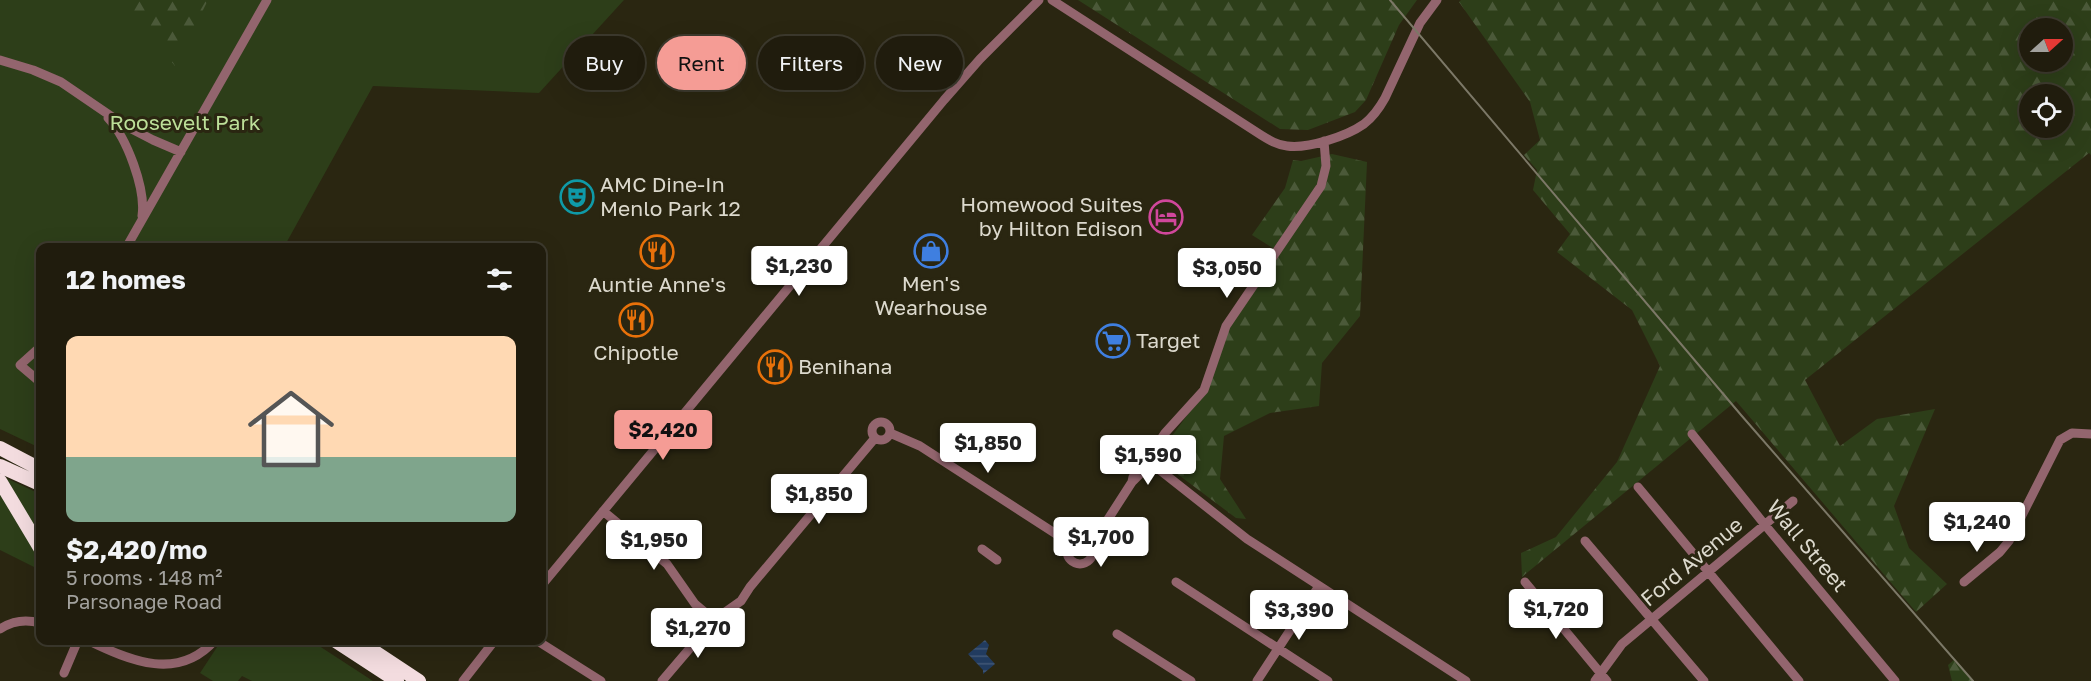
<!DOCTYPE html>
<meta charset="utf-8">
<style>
:root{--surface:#201c0d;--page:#2d291b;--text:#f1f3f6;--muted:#a2a19d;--line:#3d3a2e;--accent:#f59c95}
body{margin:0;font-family:"Golos Text",sans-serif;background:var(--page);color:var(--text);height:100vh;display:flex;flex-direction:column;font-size:22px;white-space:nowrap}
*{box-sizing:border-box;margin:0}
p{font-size:20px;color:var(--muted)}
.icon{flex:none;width:33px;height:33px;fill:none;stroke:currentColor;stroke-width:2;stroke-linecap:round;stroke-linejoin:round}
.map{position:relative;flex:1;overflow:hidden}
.side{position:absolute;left:36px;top:243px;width:510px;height:402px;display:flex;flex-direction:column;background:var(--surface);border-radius:12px;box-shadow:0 6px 24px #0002,0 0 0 2px var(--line)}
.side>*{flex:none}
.top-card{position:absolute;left:564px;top:36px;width:570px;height:54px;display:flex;gap:12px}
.needle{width:39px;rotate:69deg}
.tools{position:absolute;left:2019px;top:18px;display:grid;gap:12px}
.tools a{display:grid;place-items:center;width:54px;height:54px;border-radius:50%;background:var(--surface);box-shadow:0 6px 24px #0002,0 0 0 2px var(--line);font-size:30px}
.price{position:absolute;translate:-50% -51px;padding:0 14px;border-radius:6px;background:#fff;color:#222;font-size:20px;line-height:39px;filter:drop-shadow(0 2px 3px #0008)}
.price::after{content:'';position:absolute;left:50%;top:36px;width:18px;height:14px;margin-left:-9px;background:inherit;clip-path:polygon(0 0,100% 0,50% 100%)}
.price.on{background:var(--accent);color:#111}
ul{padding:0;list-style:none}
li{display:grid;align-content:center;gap:12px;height:318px;padding:0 30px}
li+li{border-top:2px solid var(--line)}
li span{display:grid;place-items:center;height:186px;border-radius:12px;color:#555}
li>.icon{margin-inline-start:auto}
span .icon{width:108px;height:108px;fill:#fffc;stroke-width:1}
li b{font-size:26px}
h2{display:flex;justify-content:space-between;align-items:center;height:72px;padding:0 30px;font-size:26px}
.pill{padding:0 21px;border-radius:27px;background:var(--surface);box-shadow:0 6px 24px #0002,0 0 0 2px var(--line);font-size:21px;line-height:54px}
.pill.on{background:var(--accent);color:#111}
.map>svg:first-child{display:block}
.green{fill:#2d3e19}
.forest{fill:url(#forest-firs);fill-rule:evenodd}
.water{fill:url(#water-rules)}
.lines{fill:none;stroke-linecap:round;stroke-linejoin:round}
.minor{stroke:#93656e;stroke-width:9}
.highway{stroke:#f3dcdf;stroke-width:14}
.rail{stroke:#7c7867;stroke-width:2}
.labels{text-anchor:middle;stroke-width:6;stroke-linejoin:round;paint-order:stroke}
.park-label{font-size:21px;fill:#bcdf98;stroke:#2a2611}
.poi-label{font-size:21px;fill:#dcd9cd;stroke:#2a2611;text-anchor:start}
.street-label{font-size:21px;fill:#dcd9cd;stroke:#2a2611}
</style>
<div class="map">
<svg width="2091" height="681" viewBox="0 0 2091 681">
<defs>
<pattern id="forest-firs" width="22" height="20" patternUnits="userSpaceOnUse" patternTransform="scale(1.5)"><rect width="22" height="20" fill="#2d3e19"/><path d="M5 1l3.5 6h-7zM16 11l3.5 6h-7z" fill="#4b5939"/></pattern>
<pattern id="water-rules" width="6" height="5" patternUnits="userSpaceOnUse" patternTransform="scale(1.5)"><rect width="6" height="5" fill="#213b5f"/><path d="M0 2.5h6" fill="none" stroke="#415775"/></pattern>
</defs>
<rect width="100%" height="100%" fill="#2a2611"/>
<path class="green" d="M 0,0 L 624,0 L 539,93 L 373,86 L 284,247 L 40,248 L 40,448 L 0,429 Z
M 6,478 L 40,494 L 40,541 Z
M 0,491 L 32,545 L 40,555 L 40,570 L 0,550 Z
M 310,640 L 373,681 L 252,681 L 242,676 L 238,681 L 213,681 L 200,673 L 221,641 Z"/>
<path class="forest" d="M 121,0 L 208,0 L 175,66 Z
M 1078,0 L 1417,0 L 1399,25 L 1366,100 L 1355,112 L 1308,130 L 1280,129 Z
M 1461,0 L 2091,0 L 2091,155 L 2089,153 L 1805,380 L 1840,446 L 1877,419 L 1935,409 L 1894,506 L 1909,548 L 1947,584 L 1916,612 L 1736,401 L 1522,577 L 1521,553 L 1556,537 L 1617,462 L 1660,366 L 1632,310 L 1557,252 L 1570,234 L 1533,190 L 1537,170 L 1524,155 L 1540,140 L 1530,102 L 1459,2 ZM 2030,28 L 2062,28 L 2062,62 L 2030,62 ZM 2030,94 L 2062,94 L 2062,128 L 2030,128 Z
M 1332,154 L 1367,162 L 1360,316 L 1322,363 L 1319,406 L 1270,413 L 1224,436 L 1220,479 L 1246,519 L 1236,518 L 1156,458 L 1207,388 L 1225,327 L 1276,250 L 1252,235 L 1285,188 L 1293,160 L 1301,161 Z
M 1955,659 L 1974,681 L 1952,681 L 1948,665 Z"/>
<path class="water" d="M 985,640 L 989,645 L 986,654 L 995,664 L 983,674 L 983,670 L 968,654 Z"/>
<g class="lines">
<path class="minor" d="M 1052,0 L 1261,135 C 1269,140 1277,145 1287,146 C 1308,149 1347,136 1364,124 C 1373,117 1380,107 1385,98 L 1420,23 L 1437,0
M 0,60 L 33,70 L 61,82 L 124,125 L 153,140 L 181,152
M 108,118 C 127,138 146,189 142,216
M 126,248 L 267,0
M 40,347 L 20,365 L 40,382
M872 431a9 9 0 1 1 18 0a9 9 0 1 1-18 0Z
M 890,433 L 920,446 L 1070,543
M 1692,434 L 1765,525 L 1895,681
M 1147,460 L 1247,539 L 1466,681
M 1132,482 L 1140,474 L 1140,470 L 1165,433 L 1204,390 L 1226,326 L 1321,186 L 1326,166 L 1324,141
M 1638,487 L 1799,681
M 603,511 L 667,564 L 695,604 L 714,620
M1067 551a13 13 0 1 1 26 0a13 13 0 1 1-26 0Z
M 1585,541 L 1704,681
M 1089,542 L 1103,527 L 1132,482 L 1133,477
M 982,549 L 997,560
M 1176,582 L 1328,681
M 1525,582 L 1607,681
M 1964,582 L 2000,552 L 2009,541 L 2060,440 L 2072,433 L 2091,434
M 542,585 L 944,100 L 980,59 L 1039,0
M 0,629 C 12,621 26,619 40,623
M 1117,634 L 1191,681
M 87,640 C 132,662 179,681 215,640
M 536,640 L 601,681
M 64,673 L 78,640
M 463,681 L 495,640
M 662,681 L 714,620 L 741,601 L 750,587 L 875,438
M 1257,681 L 1319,586
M 1595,681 L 1622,644 L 1793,501"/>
<path class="highway" d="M 0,448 L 40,469
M 0,466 L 40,484
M 0,481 L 40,548
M 334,640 L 397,681
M 357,640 L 419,681"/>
<path class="rail" d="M 1390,0 L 1741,415 L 1973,681"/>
</g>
<defs>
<g id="theatre-ring" transform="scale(1.725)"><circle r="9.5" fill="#2a2611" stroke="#0f9aa8" stroke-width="1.5"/><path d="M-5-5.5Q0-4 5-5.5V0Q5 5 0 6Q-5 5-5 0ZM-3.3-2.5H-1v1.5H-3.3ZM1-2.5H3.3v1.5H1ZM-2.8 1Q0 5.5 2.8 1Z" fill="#0f9aa8"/></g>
<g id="hotel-ring" transform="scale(1.725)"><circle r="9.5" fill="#2a2611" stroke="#d1479c" stroke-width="1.5"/><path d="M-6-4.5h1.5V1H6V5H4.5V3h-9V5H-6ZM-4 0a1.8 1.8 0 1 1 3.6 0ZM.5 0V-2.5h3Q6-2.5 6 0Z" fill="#d1479c"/></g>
<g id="shop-ring" transform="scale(1.725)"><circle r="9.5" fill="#2a2611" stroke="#3f7fe0" stroke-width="1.5"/><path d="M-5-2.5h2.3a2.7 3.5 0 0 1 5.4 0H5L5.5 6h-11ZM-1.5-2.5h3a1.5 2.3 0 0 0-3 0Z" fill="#3f7fe0"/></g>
<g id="restaurant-ring" transform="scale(1.725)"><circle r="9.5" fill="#2a2611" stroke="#e8710a" stroke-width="1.5"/><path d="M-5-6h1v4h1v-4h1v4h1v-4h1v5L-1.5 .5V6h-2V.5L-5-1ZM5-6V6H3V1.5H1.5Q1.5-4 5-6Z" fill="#e8710a"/></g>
<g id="supermarket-ring" transform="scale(1.725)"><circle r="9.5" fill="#2a2611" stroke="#3f7fe0" stroke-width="1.5"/><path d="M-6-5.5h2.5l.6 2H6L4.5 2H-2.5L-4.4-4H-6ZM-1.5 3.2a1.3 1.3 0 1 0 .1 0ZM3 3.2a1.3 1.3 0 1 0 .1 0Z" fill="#3f7fe0"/></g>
</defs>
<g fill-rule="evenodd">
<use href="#theatre-ring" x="577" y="197"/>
<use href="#hotel-ring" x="1166" y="217"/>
<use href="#shop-ring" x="931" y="251"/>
<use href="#restaurant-ring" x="657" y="252"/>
<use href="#restaurant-ring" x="636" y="320"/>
<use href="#supermarket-ring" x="1113" y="341"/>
<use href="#restaurant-ring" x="775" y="367"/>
</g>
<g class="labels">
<g class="park-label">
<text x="185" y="130">Roosevelt Park</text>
</g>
<g class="poi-label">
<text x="600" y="192">AMC Dine-In<tspan x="600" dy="24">Menlo Park 12</tspan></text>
<text x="1143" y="212" text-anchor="end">Homewood Suites<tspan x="1143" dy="24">by Hilton Edison</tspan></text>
<text x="931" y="291" text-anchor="middle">Men's<tspan x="931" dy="24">Wearhouse</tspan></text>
<text x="657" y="292" text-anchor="middle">Auntie Anne's</text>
<text x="1136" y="348">Target</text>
<text x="636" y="360" text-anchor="middle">Chipotle</text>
<text x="798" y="374">Benihana</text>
</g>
<g class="street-label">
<text transform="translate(1807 546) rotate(50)" y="7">Wall Street</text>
<text transform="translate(1692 562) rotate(-40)" y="7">Ford Avenue</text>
</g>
</g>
</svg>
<div class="tools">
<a><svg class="needle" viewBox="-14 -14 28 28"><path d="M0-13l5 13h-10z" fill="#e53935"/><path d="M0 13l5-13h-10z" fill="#a2a19d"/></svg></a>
<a><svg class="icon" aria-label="locate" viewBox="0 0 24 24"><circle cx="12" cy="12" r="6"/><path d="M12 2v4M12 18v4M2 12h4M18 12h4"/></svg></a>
</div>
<b class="price" style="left:799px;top:297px">$1,230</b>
<b class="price" style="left:1227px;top:299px">$3,050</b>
<b class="price on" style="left:663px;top:461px">$2,420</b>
<b class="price" style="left:988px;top:474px">$1,850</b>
<b class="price" style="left:1148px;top:486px">$1,590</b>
<b class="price" style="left:819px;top:525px">$1,850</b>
<b class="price" style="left:1977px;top:553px">$1,240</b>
<b class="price" style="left:1101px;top:568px">$1,700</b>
<b class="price" style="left:654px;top:571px">$1,950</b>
<b class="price" style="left:1556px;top:640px">$1,720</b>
<b class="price" style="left:1299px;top:641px">$3,390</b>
<b class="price" style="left:698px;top:659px">$1,270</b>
<div class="top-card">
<a class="pill">Buy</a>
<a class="pill on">Rent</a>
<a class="pill">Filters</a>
<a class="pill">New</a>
</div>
<section class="side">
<h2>12 homes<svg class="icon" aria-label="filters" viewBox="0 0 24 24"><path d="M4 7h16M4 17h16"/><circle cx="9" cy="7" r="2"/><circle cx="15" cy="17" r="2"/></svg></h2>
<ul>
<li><span style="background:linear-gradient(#ffd9b3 65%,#7fa58c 0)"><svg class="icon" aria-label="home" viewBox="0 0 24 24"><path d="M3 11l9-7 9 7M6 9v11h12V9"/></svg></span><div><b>$2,420/mo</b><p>5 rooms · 148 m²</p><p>Parsonage Road</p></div></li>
</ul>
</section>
</div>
